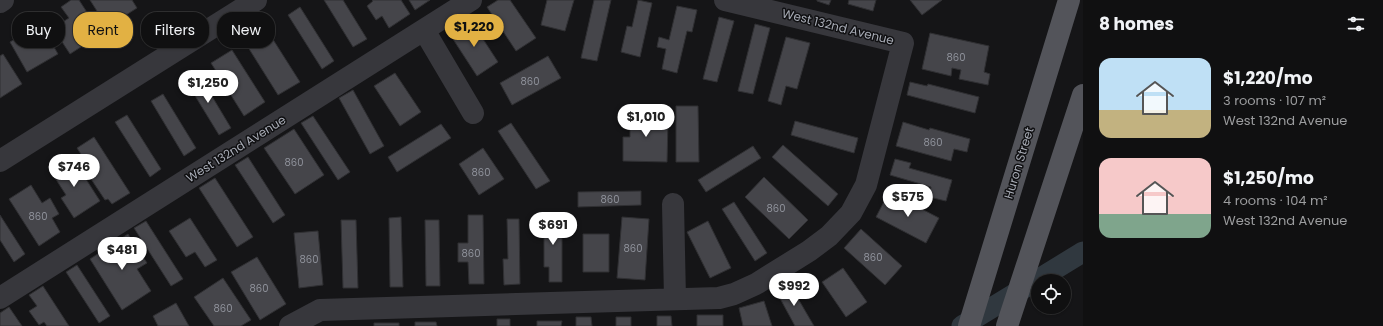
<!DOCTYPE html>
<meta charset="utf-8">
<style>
:root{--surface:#101011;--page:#1e1e1f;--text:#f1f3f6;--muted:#9c9d9f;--line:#303031;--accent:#e2b143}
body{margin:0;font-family:Poppins,sans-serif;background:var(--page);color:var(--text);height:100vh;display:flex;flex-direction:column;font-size:15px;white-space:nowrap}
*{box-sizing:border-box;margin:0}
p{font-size:13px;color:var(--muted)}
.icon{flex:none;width:22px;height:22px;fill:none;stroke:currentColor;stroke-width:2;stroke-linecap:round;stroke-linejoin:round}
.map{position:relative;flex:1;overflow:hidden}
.panel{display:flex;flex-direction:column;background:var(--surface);width:300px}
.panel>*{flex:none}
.banner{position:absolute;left:12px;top:12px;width:380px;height:36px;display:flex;gap:8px}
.fabs{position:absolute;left:1031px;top:274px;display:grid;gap:8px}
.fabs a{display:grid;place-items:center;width:40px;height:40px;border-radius:50%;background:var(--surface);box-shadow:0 1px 3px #0004,0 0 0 1px var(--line);font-size:20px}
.price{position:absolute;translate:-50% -34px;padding:0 9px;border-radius:14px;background:#fff;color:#222;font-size:13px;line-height:26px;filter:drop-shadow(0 1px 2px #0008)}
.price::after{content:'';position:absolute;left:50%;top:24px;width:12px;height:9px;margin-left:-6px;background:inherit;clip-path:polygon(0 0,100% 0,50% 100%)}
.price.current{background:var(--accent);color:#111}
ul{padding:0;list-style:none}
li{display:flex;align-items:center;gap:12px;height:100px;padding:0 16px}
li span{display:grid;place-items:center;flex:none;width:112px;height:80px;border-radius:12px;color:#555}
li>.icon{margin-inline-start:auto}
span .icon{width:48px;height:48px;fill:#fffc;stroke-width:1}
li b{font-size:17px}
h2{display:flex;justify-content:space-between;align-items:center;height:48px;padding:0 16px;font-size:17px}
.chip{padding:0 14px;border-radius:16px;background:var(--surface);box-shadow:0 1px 3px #0004,0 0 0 1px var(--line);font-size:14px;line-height:36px}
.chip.current{background:var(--accent);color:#111}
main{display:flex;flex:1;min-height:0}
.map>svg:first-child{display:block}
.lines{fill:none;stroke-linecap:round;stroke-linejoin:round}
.canal{stroke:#30383f;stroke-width:21}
.building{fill:#45454a;stroke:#303033}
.minor{stroke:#37373c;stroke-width:22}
.major{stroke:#53545a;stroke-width:22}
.labels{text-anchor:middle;stroke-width:3;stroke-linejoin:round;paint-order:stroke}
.number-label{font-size:10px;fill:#8f929b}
.street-label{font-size:12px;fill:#a8acb6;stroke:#101012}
</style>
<main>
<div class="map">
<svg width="1083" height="326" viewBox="0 0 1083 326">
<rect width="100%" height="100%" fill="#151517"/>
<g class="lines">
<path class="canal" d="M 962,326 L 1083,252"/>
</g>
<path class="building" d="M 71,0 L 79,0 L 101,34 L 70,54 L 53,28 L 69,18 L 61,7 Z
M 90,0 L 132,0 L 137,8 L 107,27 Z
M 324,0 L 343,0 L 367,39 L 353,47 Z
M 372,0 L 401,0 L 410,14 L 389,28 L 382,16 L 376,20 L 367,6 L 373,1 Z
M 409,0 L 430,0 L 415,10 Z
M 498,0 L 510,0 L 536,38 L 516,51 L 487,7 Z
M 547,0 L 574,0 L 565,31 L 541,25 Z
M 594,0 L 611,0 L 597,61 L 581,58 Z
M 638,0 L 652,3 L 640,57 L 621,52 L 627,26 L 632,27 Z
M 817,0 L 831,0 L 829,5 L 817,1 Z
M 849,0 L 876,0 L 873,11 L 848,4 Z
M 910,0 L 942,0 L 922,15 Z
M 677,6 L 697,10 L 692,32 L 687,31 L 677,73 L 662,69 L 666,49 L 657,47 L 659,37 L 669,40 Z
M 300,7 L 334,61 L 322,69 L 288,15 Z
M 719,17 L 734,21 L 717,82 L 703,79 Z
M 470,19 L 498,62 L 477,76 L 449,33 Z
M 755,24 L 770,28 L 753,94 L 738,91 Z
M 267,30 L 300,82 L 278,95 L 246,44 Z
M 29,31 L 35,41 L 47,35 L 58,54 L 27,72 L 10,42 Z
M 930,33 L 989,46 L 984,72 L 990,74 L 988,85 L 959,79 L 961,70 L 952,68 L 951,76 L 922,69 Z
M 786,37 L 810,43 L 797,89 L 786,86 L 781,105 L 768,101 Z
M 232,50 L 265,102 L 244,116 L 211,63 Z
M 3,54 L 22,84 L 0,98 L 0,56 Z
M 548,56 L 561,78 L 512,105 L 500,83 Z
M 198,73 L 231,128 L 219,135 L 186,81 Z
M 395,73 L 421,112 L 400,126 L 374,86 Z
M 910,82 L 927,86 L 928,84 L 979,97 L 975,113 L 907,95 Z
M 353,90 L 384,146 L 370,154 L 339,98 Z
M 163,94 L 196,148 L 184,156 L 151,101 Z
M 676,106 L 698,106 L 699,162 L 676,162 Z
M 630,110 L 657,110 L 657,121 L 668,121 L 667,162 L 623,161 L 623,137 L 630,137 Z
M 127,115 L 161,169 L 150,177 L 115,122 Z
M 313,116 L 350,172 L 338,180 L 301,123 Z
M 795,121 L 858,138 L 854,153 L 791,135 Z
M 903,122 L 929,130 L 930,128 L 970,139 L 967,152 L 954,149 L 951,161 L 896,146 Z
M 511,123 L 550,181 L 536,189 L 498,131 Z
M 441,124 L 451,138 L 397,172 L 388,157 Z
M 294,129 L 324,175 L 295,194 L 264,148 Z
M 94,137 L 130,193 L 112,204 L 108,199 L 105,200 L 91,179 L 95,176 L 77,148 Z
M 783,145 L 838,194 L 828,206 L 772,157 Z
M 753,146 L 761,158 L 706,192 L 698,180 Z
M 483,148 L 504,179 L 479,195 L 459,164 Z
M 248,157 L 285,215 L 273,223 L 235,165 Z
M 61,159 L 68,171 L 77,165 L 100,201 L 74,218 L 61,198 L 66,195 L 48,167 Z
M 895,159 L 911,163 L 909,168 L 952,180 L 946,201 L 929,197 L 931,187 L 890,175 Z
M 764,177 L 808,220 L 789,239 L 745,197 Z
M 215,178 L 253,237 L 237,247 L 199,188 Z
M 31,185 L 42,203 L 50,198 L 59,214 L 52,218 L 60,232 L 39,246 L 9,199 Z
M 641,191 L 641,205 L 578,207 L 578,192 Z
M 889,192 L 939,218 L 926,243 L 876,217 Z
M 734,202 L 767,253 L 755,261 L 722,209 Z
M 544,214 L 562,214 L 562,282 L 549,282 L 549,267 L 544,267 Z
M 0,215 L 25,254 L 14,262 L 0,240 Z
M 468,215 L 483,215 L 484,284 L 469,284 L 468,262 L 458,262 L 458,243 L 468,243 Z
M 401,217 L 403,287 L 390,287 L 389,218 Z
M 622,217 L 649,219 L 645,280 L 617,278 Z
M 190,218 L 217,260 L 205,267 L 195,252 L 186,257 L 169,231 Z
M 507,219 L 519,219 L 520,284 L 504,285 L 503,259 L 508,259 Z
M 341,220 L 356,220 L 358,288 L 343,288 Z
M 425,220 L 439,220 L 440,286 L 426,286 Z
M 146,221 L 183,279 L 171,286 L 134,228 Z
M 708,221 L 731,268 L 710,278 L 687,232 Z
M 861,229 L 902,266 L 885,285 L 844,248 Z
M 318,231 L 323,285 L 299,288 L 294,233 Z
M 128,234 L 147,263 L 137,269 L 151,291 L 122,310 L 90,259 Z
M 583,234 L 609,234 L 609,272 L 583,272 Z
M 257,257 L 286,304 L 260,320 L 231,272 Z
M 77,265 L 110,316 L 99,323 L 66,272 Z
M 843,268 L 867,302 L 846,317 L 822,282 Z
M 223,278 L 251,320 L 241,326 L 214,326 L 194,297 Z
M 789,284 L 800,302 L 814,326 L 795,326 L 776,291 Z
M 43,286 L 69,326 L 47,326 L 44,322 L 39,325 L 29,311 L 37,306 L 29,295 Z
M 764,301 L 772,326 L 743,326 L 739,308 Z
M 176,303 L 189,326 L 158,326 L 153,316 Z
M 9,307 L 22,326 L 0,326 L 0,313 Z
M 697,315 L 723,315 L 723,326 L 697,326 Z
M 657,316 L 671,316 L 672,326 L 657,326 Z
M 576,317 L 591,317 L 592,326 L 576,326 Z
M 616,317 L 631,317 L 631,326 L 616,326 Z
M 497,319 L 510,319 L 510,326 L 497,326 Z
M 537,321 L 562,321 L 561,326 L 537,326 Z
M 415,322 L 436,322 L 437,326 L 415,326 Z
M 374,323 L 399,323 L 399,326 L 374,326 Z"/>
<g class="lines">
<path class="minor" d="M 0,2 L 3,0
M 424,30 L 473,113
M 0,161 L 256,0
M 673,204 L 675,299
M 0,298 L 471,0
M 290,326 L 320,310 L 719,298 L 734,294 L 756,284 L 809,251 L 829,236 L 851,213 L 866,185 L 903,43 L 725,0"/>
<path class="major" d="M 969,326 L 1069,0
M 1007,326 L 1083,95"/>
</g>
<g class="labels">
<g class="number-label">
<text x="956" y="61">860</text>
<text x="530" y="85">860</text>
<text x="933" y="146">860</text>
<text x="294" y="166">860</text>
<text x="481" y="176">860</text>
<text x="610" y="203">860</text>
<text x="776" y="212">860</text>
<text x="38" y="220">860</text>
<text x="633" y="252">860</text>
<text x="471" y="257">860</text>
<text x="873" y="261">860</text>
<text x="309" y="263">860</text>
<text x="259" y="292">860</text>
<text x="223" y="312">860</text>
</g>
<g class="street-label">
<text transform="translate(838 27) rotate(14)" y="4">West 132nd Avenue</text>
<text transform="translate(236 149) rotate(-32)" y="4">West 132nd Avenue</text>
<text transform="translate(1019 163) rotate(-73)" y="4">Huron Street</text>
</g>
</g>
</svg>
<div class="fabs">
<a><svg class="icon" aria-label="locate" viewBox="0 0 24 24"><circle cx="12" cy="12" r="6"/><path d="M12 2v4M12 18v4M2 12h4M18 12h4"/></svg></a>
</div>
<b class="price current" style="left:474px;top:48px">$1,220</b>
<b class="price" style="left:208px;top:104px">$1,250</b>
<b class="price" style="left:646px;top:138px">$1,010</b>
<b class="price" style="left:74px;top:188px">$746</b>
<b class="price" style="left:908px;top:218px">$575</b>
<b class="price" style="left:553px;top:246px">$691</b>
<b class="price" style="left:122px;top:271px">$481</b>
<b class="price" style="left:794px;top:307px">$992</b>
<div class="banner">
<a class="chip">Buy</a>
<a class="chip current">Rent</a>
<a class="chip">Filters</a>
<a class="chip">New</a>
</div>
</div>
<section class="panel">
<h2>8 homes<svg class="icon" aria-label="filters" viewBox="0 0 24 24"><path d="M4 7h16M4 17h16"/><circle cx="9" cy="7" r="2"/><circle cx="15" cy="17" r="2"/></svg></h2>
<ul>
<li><span style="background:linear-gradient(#bfe0f5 65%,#c2b280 0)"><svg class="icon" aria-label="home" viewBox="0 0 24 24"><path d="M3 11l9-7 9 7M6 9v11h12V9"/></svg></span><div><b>$1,220/mo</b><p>3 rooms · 107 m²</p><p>West 132nd Avenue</p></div></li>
<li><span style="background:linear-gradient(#f6c9c9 70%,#7fa58c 0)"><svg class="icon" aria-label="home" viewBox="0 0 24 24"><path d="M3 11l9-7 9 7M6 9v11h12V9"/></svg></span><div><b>$1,250/mo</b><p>4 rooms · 104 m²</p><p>West 132nd Avenue</p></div></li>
</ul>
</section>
</main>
